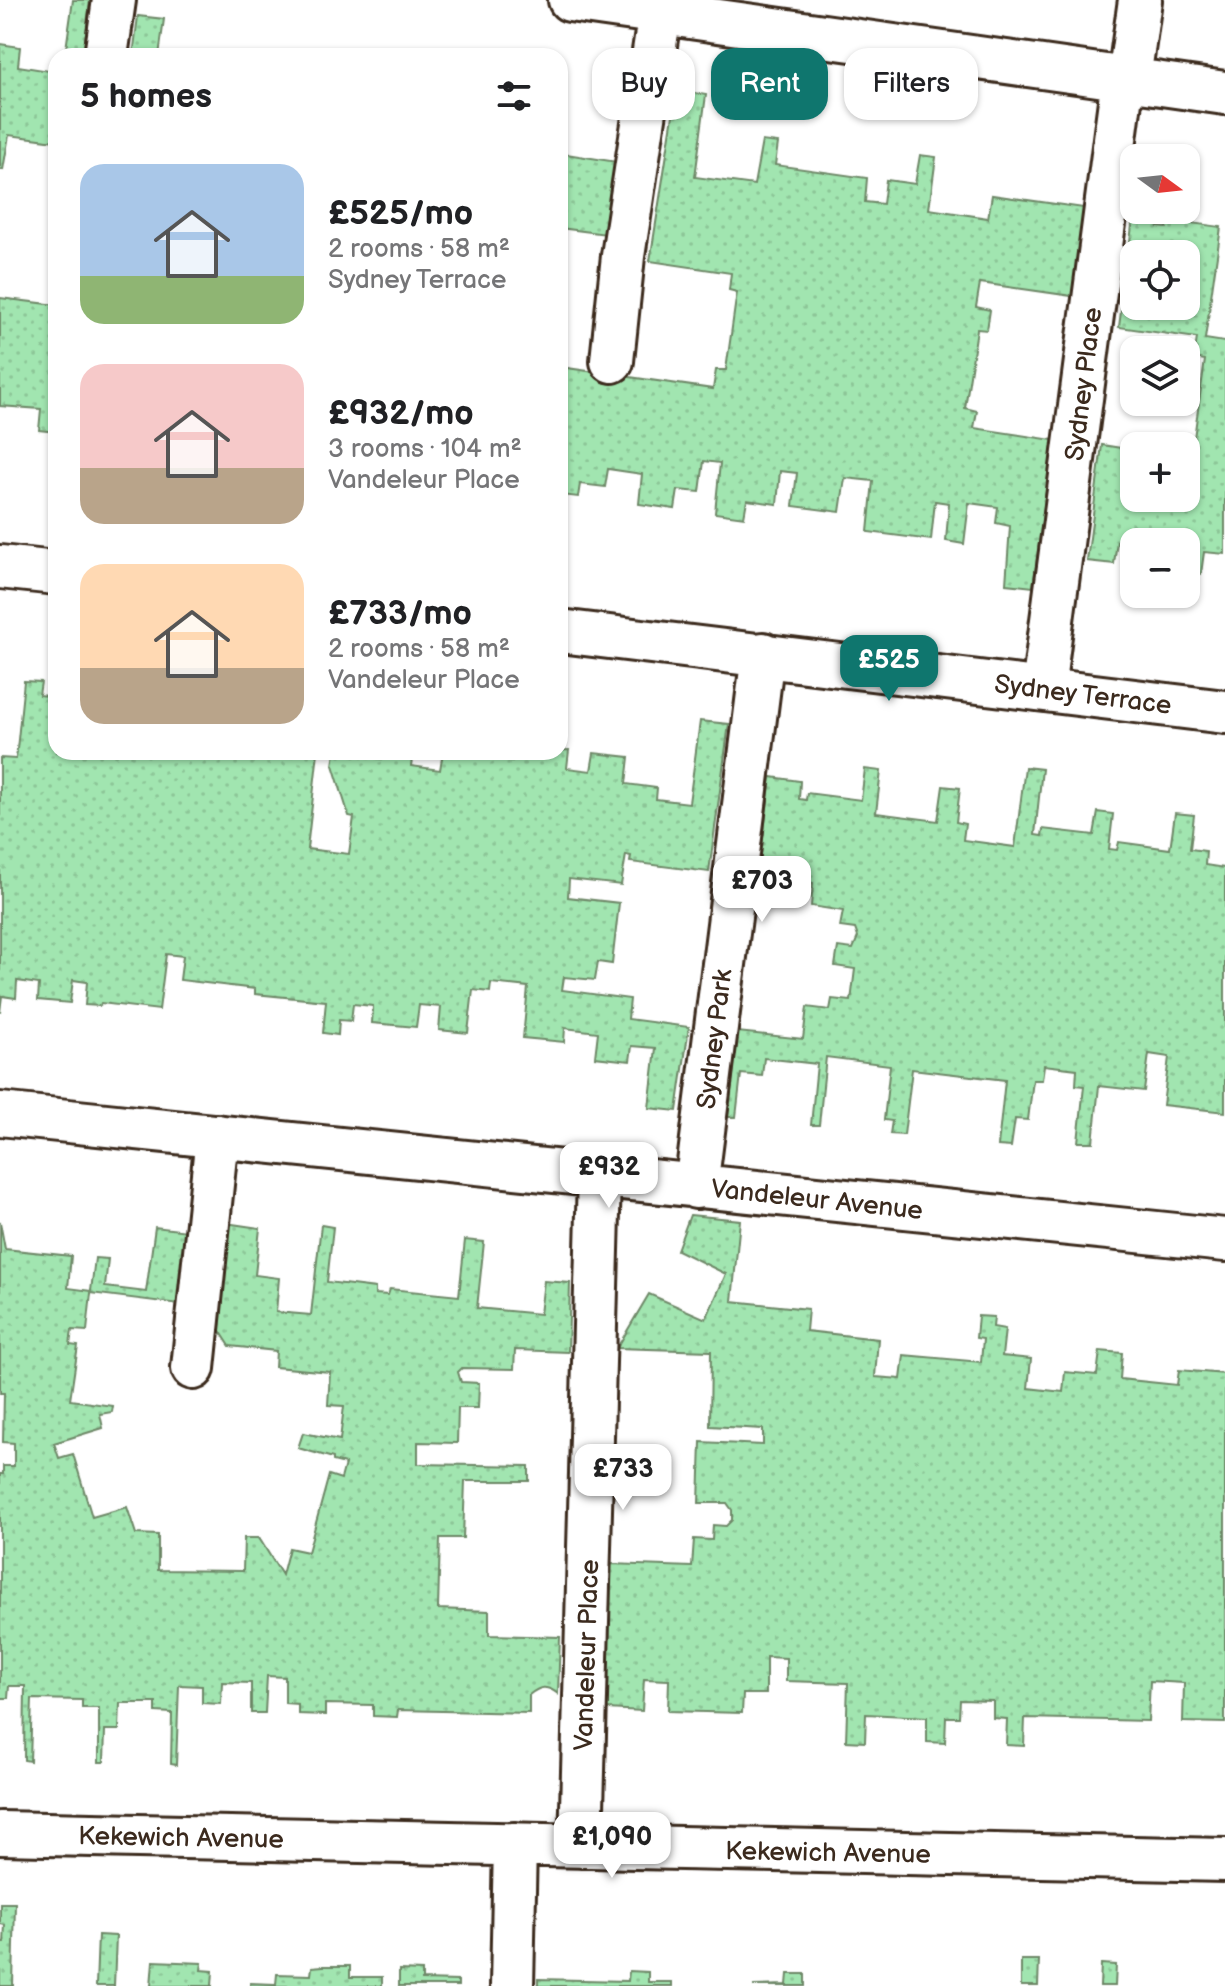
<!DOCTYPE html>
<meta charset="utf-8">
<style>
:root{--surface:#fff;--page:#f2f2f2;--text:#202124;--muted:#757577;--accent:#0f766e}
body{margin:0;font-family:"Balsamiq Sans",sans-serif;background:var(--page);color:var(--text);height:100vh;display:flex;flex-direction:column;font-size:30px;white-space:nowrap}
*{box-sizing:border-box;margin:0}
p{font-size:26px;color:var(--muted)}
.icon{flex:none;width:44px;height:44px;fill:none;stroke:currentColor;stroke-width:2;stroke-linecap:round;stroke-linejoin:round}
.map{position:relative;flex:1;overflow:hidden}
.side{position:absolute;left:48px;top:48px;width:520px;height:712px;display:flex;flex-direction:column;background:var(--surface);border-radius:24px;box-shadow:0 2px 6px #0004}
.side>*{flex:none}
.guide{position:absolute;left:592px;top:48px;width:512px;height:72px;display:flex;gap:16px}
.needle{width:52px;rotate:105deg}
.controls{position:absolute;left:1120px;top:144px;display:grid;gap:16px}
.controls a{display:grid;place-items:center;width:80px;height:80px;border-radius:16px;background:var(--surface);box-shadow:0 2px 6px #0004;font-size:40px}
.price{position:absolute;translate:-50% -68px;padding:0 18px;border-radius:16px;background:#fff;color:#222;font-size:26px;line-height:52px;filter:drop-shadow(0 2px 4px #0008)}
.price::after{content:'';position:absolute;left:50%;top:48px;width:24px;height:18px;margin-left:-12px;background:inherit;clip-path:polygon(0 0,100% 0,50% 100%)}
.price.on{background:var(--accent);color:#fff}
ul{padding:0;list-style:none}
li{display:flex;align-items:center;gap:24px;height:200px;padding:0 32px}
li span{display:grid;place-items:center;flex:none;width:224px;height:160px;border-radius:24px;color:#555}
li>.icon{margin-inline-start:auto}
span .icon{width:96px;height:96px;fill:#fffc;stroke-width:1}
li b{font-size:34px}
h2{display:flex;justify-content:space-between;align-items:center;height:96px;padding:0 32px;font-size:34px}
.chip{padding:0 28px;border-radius:24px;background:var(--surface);box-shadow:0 2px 6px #0004;font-size:28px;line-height:72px}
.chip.on{background:var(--accent);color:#fff}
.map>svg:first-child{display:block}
.grass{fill:url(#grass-dots);stroke:#6e8867;stroke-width:2;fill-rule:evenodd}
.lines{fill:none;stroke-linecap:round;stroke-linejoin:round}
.minor-casing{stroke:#3b2a1e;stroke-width:48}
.minor{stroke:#fff;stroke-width:42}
.labels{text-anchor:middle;stroke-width:7;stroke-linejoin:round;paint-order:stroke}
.street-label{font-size:26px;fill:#3b2a1e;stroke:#fff}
</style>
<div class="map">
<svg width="1225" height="1986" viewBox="0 0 1225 1986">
<defs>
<pattern id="grass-dots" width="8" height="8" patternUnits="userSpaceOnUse" patternTransform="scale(2)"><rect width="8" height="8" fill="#a1e5b0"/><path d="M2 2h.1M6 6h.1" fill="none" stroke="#8cc597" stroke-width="1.8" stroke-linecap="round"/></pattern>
</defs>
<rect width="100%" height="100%" fill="#fff"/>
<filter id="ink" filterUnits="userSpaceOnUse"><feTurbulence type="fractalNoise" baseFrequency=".0125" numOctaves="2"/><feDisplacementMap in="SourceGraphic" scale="16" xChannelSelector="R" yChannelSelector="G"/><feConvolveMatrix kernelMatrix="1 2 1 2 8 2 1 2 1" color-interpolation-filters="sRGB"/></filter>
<g filter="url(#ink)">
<path class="grass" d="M 73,0 L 90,0 L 83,56 L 65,56 Z
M 138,16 L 164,19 L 159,56 L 133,56 Z
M 0,44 L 20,47 L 18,66 L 56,72 L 56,141 L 9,135 L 3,170 L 0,169 Z
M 677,90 L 706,95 L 695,177 L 754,185 L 762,141 L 778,143 L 775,165 L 867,178 L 865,202 L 883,204 L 886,180 L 915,184 L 920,155 L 936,157 L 929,209 L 988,218 L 992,195 L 1084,208 L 1072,296 L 980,283 L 976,307 L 990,310 L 987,330 L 977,329 L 965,408 L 977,411 L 974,428 L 1053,440 L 1033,587 L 1006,584 L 1010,526 L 996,523 L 998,507 L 969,503 L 964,544 L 946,541 L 949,503 L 935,501 L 931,540 L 868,532 L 873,481 L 845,478 L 840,512 L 793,506 L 797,473 L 780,471 L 777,504 L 747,500 L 744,517 L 715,513 L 720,463 L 704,461 L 700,492 L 678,490 L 675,509 L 639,504 L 642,474 L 608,469 L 605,487 L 580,484 L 578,497 L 562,495 L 560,510 L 560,367 L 713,389 L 716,370 L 726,370 L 737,292 L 729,290 L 731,273 L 650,261 Z
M 560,153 L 617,162 L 606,234 L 560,228 Z
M 1134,210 L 1160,210 L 1158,227 L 1167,228 L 1169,220 L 1221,227 L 1205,339 L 1225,342 L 1225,554 L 1204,552 L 1201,574 L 1186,572 L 1186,542 L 1117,541 L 1114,564 L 1087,561 L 1102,445 L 1134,450 L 1134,498 L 1186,498 L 1186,446 L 1182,446 L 1184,437 L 1194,438 L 1205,360 L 1194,358 L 1197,338 L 1119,327 ZM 1186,254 L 1186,306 L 1134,306 L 1134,254 Z
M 0,298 L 56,305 L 56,432 L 39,430 L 41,409 L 0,406 Z
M 24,681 L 41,682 L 39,695 L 55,697 L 56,752 L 318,752 L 307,849 L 349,854 L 354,817 L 349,816 L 333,765 L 335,753 L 382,759 L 384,752 L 413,752 L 411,766 L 440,770 L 443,752 L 474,754 L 475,752 L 491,752 L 490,758 L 512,761 L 514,752 L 569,750 L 567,768 L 591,771 L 594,753 L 629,757 L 626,784 L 657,788 L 656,799 L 689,803 L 700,721 L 729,724 L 709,872 L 630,862 L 631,856 L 626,855 L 621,885 L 569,879 L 568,897 L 619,903 L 612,964 L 598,962 L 595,980 L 564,977 L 562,990 L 630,999 L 628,1019 L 689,1027 L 677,1111 L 649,1108 L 656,1048 L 632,1046 L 630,1061 L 595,1057 L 598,1032 L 565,1028 L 564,1042 L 523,1038 L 528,987 L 491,983 L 490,992 L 473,990 L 468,1033 L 439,1030 L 441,1007 L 419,1005 L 416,1027 L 372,1023 L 373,1006 L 353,1004 L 351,1021 L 339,1020 L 338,1035 L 323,1033 L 326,1001 L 255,994 L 255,989 L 180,980 L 183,956 L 166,954 L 159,1010 L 101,1003 L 100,1006 L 85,1005 L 87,982 L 73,980 L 70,1003 L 38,1000 L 39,984 L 17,981 L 16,998 L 2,996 L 0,1012 L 0,758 L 16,759 Z
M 1025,767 L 1042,769 L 1035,835 L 1042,836 L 1043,829 L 1094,835 L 1098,812 L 1113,814 L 1109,849 L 1117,850 L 1119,842 L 1170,849 L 1175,813 L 1194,815 L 1190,849 L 1206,851 L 1205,865 L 1225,868 L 1225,1112 L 1163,1105 L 1169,1057 L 1149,1054 L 1144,1091 L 1099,1086 L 1093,1142 L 1078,1142 L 1084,1086 L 1076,1085 L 1077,1069 L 1044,1065 L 1042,1080 L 1033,1080 L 1028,1120 L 1015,1119 L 1011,1147 L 998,1146 L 1005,1080 L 912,1069 L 904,1135 L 890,1134 L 892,1121 L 884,1120 L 890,1065 L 826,1057 L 819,1125 L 811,1125 L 817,1064 L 764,1058 L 762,1076 L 741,1074 L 736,1117 L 728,1117 L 738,1032 L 803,1039 L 807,1007 L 830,1010 L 832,999 L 851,1001 L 855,969 L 835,966 L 838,947 L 853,949 L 858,937 L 855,929 L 840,927 L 843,911 L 811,906 L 813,883 L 758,877 L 771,777 L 800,781 L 799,799 L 806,800 L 807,793 L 861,800 L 865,769 L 881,771 L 876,813 L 938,821 L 943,786 L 960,788 L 956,822 L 965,824 L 963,840 L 1015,847 Z
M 690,1215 L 740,1220 L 732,1301 L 808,1309 L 806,1331 L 878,1339 L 875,1377 L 901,1379 L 904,1355 L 981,1362 L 983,1339 L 976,1338 L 978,1316 L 994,1317 L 993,1327 L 1005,1329 L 1002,1356 L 1031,1359 L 1028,1388 L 1063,1392 L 1065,1372 L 1097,1375 L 1100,1351 L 1122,1353 L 1120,1379 L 1177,1385 L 1179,1370 L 1225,1374 L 1225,1723 L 1183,1722 L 1184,1683 L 1150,1681 L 1148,1721 L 1025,1718 L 1024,1746 L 1006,1745 L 1007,1719 L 993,1718 L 993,1701 L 960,1700 L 959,1717 L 946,1717 L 945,1743 L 927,1742 L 927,1717 L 866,1714 L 865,1742 L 846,1741 L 848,1683 L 786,1681 L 786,1658 L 766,1657 L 766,1694 L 743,1694 L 742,1713 L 668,1711 L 669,1680 L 644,1679 L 642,1711 L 607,1709 L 611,1564 L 692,1567 L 694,1539 L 712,1540 L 713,1525 L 726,1526 L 732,1520 L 732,1510 L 727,1503 L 699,1503 L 701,1442 L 763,1445 L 763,1429 L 710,1426 L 711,1351 L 617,1348 L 649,1294 L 706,1319 L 726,1274 L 677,1250 Z
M 0,1222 L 5,1249 L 71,1256 L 68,1288 L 91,1291 L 95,1258 L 108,1259 L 105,1287 L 146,1292 L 155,1227 L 188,1231 L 179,1304 L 91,1293 L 87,1331 L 72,1330 L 70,1345 L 78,1346 L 70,1400 L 113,1406 L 112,1412 L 100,1414 L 103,1428 L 54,1443 L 59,1458 L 73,1454 L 92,1517 L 127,1507 L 136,1534 L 158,1535 L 158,1570 L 243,1571 L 244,1538 L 259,1538 L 282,1575 L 289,1548 L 308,1552 L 329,1475 L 341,1479 L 345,1464 L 333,1461 L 333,1458 L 298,1448 L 303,1433 L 340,1440 L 344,1406 L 328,1405 L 330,1372 L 275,1367 L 276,1351 L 230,1346 L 215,1323 L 225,1223 L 260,1228 L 255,1275 L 279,1278 L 276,1312 L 311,1315 L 321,1225 L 333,1227 L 327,1282 L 375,1288 L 375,1294 L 388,1295 L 390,1289 L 459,1296 L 465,1240 L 484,1242 L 477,1308 L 540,1314 L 544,1281 L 570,1283 L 568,1352 L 515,1350 L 514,1369 L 462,1368 L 458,1372 L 461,1382 L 479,1383 L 478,1408 L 458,1408 L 457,1443 L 418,1442 L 418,1464 L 529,1466 L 529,1481 L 465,1481 L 463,1538 L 440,1538 L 438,1609 L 489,1611 L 489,1635 L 560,1637 L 558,1694 C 547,1685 540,1686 529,1695 L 529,1713 L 398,1710 L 397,1717 L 373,1716 L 373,1705 L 325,1704 L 325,1715 L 298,1714 L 298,1704 L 285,1703 L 285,1677 L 267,1676 L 265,1713 L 251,1713 L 251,1683 L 222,1682 L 221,1704 L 202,1703 L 202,1686 L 179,1685 L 176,1765 L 171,1764 L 172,1713 L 156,1712 L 156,1703 L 120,1703 L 119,1730 L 105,1730 L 104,1762 L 99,1762 L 99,1708 L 82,1708 L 82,1700 L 32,1699 L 30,1761 L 24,1760 L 25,1686 L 9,1686 L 8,1698 L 0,1698 L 0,1474 L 3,1474 L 3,1466 L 14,1466 L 14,1443 L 3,1442 L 4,1393 L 0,1393 Z
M 0,1903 L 15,1903 L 13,1986 L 0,1986 L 0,1943 L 4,1943 L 5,1925 L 0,1924 Z
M 98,1935 L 116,1936 L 114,1986 L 96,1986 Z
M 1021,1960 L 1039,1960 L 1038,1986 L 1021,1986 Z
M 153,1961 L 202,1963 L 201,1970 L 213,1971 L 212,1986 L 151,1986 Z
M 1101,1964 L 1116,1965 L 1115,1986 L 1100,1986 Z
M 323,1966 L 350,1966 L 350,1977 L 382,1977 L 382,1986 L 250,1986 L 250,1983 L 276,1984 L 277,1974 L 311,1975 L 312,1967 Z
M 399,1970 L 422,1971 L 422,1980 L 458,1981 L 458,1986 L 399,1986 Z
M 629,1971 L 648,1972 L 648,1982 L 672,1982 L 672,1986 L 538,1986 L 538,1979 L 628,1981 Z
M 788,1974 L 805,1974 L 805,1986 L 753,1986 L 787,1985 Z"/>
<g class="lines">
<g class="minor-casing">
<path id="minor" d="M 570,0 L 1225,93
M 106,56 L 114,0
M 1129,79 L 1140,0
M 612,361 L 623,256 L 660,12
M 0,567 L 56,573
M 560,631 L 1225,712
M 1043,689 L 1123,78
M 0,1114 L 1225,1240
M 696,1187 L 763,654
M 193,1368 L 217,1136
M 0,1833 L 1225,1860
M 581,1846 L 599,1176
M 512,1986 L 515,1844"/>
</g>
<use href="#minor" class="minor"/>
</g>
</g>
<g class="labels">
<g class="street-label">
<text transform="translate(1083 384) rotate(-83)" y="9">Sydney Place</text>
<text transform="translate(1083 694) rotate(7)" y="9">Sydney Terrace</text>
<text transform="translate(714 1039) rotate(-83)" y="9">Sydney Park</text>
<text transform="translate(817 1199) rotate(6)" y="9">Vandeleur Avenue</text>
<text transform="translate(586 1655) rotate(-88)" y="9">Vandeleur Place</text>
<text transform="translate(181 1837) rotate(1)" y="9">Kekewich Avenue</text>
<text transform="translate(828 1852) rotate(1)" y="9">Kekewich Avenue</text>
</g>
</g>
</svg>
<div class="controls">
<a><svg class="needle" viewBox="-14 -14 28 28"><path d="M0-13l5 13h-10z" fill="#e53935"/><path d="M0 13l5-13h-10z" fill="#757577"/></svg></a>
<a><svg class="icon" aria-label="locate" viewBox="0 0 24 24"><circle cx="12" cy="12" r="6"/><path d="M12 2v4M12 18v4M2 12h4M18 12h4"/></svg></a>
<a><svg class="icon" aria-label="layers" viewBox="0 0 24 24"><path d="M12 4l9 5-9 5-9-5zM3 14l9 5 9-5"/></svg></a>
<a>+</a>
<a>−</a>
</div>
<b class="price on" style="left:889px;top:703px">£525</b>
<b class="price" style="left:762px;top:924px">£703</b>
<b class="price" style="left:609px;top:1210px">£932</b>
<b class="price" style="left:623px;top:1512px">£733</b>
<b class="price" style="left:612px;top:1880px">£1,090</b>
<div class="guide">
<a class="chip">Buy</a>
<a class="chip on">Rent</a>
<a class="chip">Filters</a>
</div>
<section class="side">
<h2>5 homes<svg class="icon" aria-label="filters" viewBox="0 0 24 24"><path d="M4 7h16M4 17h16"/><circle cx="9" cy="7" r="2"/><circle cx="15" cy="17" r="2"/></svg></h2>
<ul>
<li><span style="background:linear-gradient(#a9c7e8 70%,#8fb573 0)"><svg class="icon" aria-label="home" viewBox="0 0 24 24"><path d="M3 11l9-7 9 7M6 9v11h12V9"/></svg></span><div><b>£525/mo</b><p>2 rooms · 58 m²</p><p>Sydney Terrace</p></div></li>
<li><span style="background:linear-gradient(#f6c9c9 65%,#b9a48a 0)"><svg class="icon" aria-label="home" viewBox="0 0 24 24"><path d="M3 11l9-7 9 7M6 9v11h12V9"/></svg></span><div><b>£932/mo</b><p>3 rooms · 104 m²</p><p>Vandeleur Place</p></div></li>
<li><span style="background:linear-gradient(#ffd9b3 65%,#b9a48a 0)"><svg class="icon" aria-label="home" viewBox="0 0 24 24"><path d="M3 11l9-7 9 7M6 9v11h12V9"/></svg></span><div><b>£733/mo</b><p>2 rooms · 58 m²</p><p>Vandeleur Place</p></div></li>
</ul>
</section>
</div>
